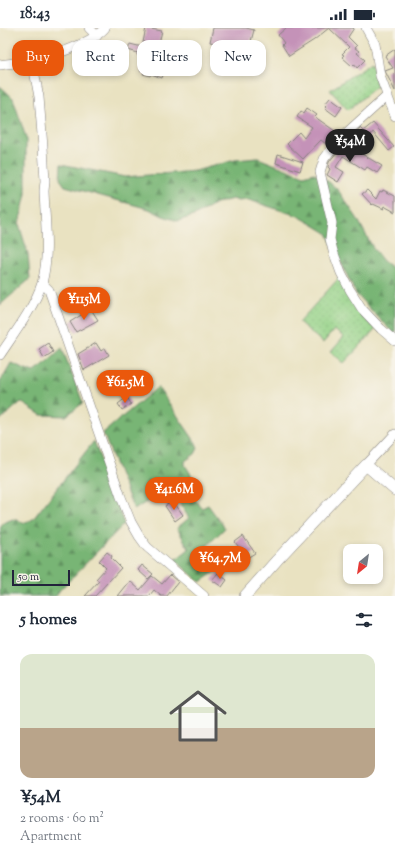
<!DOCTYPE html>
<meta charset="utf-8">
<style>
:root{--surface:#fff;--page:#f2f2f3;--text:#1f2937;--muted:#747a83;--line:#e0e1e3;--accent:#ea580c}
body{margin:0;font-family:"Sorts Mill Goudy",serif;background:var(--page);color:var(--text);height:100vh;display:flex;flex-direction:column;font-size:15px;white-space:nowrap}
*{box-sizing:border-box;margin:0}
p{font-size:13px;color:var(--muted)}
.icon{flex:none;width:22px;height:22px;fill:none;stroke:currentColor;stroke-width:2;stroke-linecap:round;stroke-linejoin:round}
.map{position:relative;height:568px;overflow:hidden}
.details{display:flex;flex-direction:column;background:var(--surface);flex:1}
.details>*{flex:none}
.guide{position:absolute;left:12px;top:12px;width:371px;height:36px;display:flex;gap:8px}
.needle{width:26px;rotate:210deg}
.controls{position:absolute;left:343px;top:516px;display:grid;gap:8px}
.controls a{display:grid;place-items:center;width:40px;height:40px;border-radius:8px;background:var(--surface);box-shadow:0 2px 6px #0003;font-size:20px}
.scale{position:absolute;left:12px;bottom:10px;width:58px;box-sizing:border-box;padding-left:4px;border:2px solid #22223b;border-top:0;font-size:11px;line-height:14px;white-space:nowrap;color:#22223b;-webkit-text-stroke:3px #f7f3e8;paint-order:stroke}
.price{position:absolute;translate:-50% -34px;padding:0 9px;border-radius:14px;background:var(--accent);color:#fff;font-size:13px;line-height:26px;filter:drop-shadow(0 1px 2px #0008)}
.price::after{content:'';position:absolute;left:50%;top:24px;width:12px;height:9px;margin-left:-6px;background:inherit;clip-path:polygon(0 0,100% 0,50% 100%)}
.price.on{background:#222;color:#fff}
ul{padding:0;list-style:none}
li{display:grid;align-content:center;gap:8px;height:212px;padding:0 20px}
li+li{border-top:1px solid var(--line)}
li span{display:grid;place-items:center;height:124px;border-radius:12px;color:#555}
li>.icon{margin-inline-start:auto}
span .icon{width:72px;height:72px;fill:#fffc;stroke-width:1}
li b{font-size:17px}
h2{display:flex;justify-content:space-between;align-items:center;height:48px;padding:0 20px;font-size:17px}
.pill{padding:0 14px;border-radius:12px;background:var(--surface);box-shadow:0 2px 6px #0003;font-size:14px;line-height:36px}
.pill.on{background:var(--accent);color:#fff}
.status{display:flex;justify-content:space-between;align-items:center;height:28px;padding:0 20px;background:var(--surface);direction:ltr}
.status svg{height:11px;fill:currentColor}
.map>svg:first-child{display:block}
.forest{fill:url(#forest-firs);stroke:#4d6c58}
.park{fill:url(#park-dots);stroke:#5c7a62}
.building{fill:#c492b8}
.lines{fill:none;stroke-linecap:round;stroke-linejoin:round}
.minor-casing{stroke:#86827e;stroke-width:10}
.tertiary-casing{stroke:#86827e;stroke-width:12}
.minor{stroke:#fff;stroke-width:9}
.tertiary{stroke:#fff;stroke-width:11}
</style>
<div class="status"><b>18:43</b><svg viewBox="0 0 49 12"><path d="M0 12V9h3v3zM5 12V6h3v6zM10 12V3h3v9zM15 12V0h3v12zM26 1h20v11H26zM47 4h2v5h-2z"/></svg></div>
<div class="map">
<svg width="395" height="568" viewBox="0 0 395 568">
<defs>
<pattern id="forest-firs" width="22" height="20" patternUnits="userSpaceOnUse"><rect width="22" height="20" fill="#78b575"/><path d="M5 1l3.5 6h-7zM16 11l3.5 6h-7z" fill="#629361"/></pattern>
<pattern id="park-dots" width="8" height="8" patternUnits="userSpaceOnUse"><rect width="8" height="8" fill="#96d389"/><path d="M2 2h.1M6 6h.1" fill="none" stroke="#81b577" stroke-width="1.8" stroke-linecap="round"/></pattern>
</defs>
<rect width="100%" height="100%" fill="#f7f3e8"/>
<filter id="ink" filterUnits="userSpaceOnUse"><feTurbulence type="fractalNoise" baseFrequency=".025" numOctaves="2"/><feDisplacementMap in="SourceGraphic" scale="8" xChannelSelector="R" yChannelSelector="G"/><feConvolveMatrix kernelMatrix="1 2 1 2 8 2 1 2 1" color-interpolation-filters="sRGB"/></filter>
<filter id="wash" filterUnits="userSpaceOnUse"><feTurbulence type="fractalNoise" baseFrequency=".012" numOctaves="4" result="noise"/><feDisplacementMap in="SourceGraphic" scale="16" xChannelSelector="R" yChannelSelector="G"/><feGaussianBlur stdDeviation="0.9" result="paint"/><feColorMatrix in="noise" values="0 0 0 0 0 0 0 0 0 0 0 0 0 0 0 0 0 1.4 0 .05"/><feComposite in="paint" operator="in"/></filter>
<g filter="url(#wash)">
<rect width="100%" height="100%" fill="#e9e2c1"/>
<path class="forest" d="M 0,58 L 13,70 L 26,110 L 26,166 L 19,196 L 28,226 L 30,251 L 0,277 Z
M 258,130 L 304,148 L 314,145 L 329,154 L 338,162 L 357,190 L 373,220 L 383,233 L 395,242 L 395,307 L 356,266 L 327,205 L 314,197 L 298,188 L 249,172 L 238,173 L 233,171 L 216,175 L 196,187 L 178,193 L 163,188 L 149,181 L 65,158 L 60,151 L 61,136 L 125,149 L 195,143 L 235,132 Z
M 62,320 L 83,375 L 66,388 L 41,387 L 21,374 L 0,392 L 0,354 L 11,335 L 33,344 L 42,338 Z
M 158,359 L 196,415 L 198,420 L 195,426 L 185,433 L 185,437 L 201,462 L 194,471 L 202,480 L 208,477 L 225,500 L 201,524 L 216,543 L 200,554 L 175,532 L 189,521 L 177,500 L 189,490 L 169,459 L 134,482 L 103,405 Z
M 94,413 L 124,496 L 59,563 L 56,568 L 0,568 L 0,510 L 1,509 C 0,503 0,499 3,495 L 13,491 L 26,495 L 33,491 Z"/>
<path class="park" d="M 372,34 L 377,58 L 348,82 L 330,62 Z
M 340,249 L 359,285 L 376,301 L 344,335 L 331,324 L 344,309 L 334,302 L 323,315 L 299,294 Z"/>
<g id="blocks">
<path class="building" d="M 146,0 L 162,3 L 157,23 L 167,26 L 164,38 L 166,39 L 162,50 L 151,46 L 150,48 L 143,46 L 144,43 L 140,42 L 145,29 L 137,27 L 138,25 L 128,22 L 130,16 L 142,19 Z
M 213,0 L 246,0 L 254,2 L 249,21 L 239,19 L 238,20 L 210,14 Z
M 286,0 L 329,0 L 314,12 L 289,28 L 282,17 L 284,15 L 278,7 Z
M 329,0 L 354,0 L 348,9 L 357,18 L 355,20 L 359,23 L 357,25 L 365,32 L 357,40 L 354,36 L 352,38 L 342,29 L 344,27 L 342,26 L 349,19 Z
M 395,21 L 395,63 L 385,43 L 393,40 L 385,28 Z
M 330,70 L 342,79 L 336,88 L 325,80 L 327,78 L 325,76 Z
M 307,80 L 317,87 L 315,89 L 335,103 L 326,116 L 321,112 L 303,131 L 287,116 L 299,104 L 304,110 L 312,99 L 297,89 L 301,83 L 304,85 Z
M 373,95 L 394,119 L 389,123 L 373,104 L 362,119 L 351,111 L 360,100 L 363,103 Z
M 341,119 L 353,126 L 355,122 L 382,138 L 377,145 L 367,139 L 365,142 L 343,128 L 336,139 L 344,144 L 338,154 L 327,147 L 330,141 L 328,139 L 329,134 Z
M 278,126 L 303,134 L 300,143 L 276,135 Z
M 367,162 L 376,171 L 380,163 L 382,164 L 383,162 L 395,168 L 395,184 L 384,178 L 383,180 L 384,181 L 373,176 L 372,177 L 362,166 Z
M 91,281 L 98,292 L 76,304 L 70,294 Z
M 48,315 L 53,324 L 44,330 L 39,321 Z
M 96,315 L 101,323 L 105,320 L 109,327 L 84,342 L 78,326 Z
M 127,369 L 131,376 L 122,382 L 118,376 Z
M 173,473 L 183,487 L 175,493 L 165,478 Z
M 243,508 L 255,525 L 247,530 L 235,514 Z
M 107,524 L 112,528 L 111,530 L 121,540 L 95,568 L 85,568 L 99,553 L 96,551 L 106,540 L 99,533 Z
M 142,537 L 153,546 L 148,551 L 138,542 Z
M 218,545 L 227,552 L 222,559 L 212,552 Z
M 170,547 L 178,554 L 167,568 L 161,568 L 154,562 L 149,568 L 118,568 L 130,553 L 140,562 L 152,548 L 162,556 Z"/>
</g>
</g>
<g filter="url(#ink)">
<use href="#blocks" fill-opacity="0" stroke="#86827e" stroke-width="1"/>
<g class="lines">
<g class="minor-casing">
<path id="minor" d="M 89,0 L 97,8
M 366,0 L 375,16 L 380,48 L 395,88
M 0,37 C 10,35 21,35 31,33 C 52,28 91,16 105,0
M 387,68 L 344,107 L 334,118 L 324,131 L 320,144 L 332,195 L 330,211 L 333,223 L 341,245 L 350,262 L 362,281 L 381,301 L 395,313
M 42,255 L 49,262 L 121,469 L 131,494 L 139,508 L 147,519 L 204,568
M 0,327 C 14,306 35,278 42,255 C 50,225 45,193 44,163 L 45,153 L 43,119 L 39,69 L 32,32
M 366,437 L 395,406"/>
</g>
<g class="tertiary-casing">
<path id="tertiary" d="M 245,568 L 277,532 L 366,437 L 395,462"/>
</g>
<use href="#minor" class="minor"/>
<use href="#tertiary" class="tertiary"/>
</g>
</g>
</svg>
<div class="controls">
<a><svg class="needle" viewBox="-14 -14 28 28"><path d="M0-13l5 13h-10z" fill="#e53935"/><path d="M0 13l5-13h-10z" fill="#747a83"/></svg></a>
</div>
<div class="scale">50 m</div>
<b class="price on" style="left:350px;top:135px">¥54M</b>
<b class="price" style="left:84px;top:293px">¥115M</b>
<b class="price" style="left:125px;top:376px">¥61.5M</b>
<b class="price" style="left:174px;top:483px">¥41.6M</b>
<b class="price" style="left:220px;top:552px">¥64.7M</b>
<div class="guide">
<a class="pill on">Buy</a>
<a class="pill">Rent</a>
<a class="pill">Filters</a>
<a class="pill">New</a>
</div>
</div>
<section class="details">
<h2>5 homes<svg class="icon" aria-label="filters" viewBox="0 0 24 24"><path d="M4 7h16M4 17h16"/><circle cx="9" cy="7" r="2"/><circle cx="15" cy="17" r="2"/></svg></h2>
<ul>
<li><span style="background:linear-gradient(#dfe7d0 60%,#b9a48a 0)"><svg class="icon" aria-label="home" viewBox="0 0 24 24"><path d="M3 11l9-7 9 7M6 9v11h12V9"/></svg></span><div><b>¥54M</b><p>2 rooms · 60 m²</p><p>Apartment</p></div></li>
</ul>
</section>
